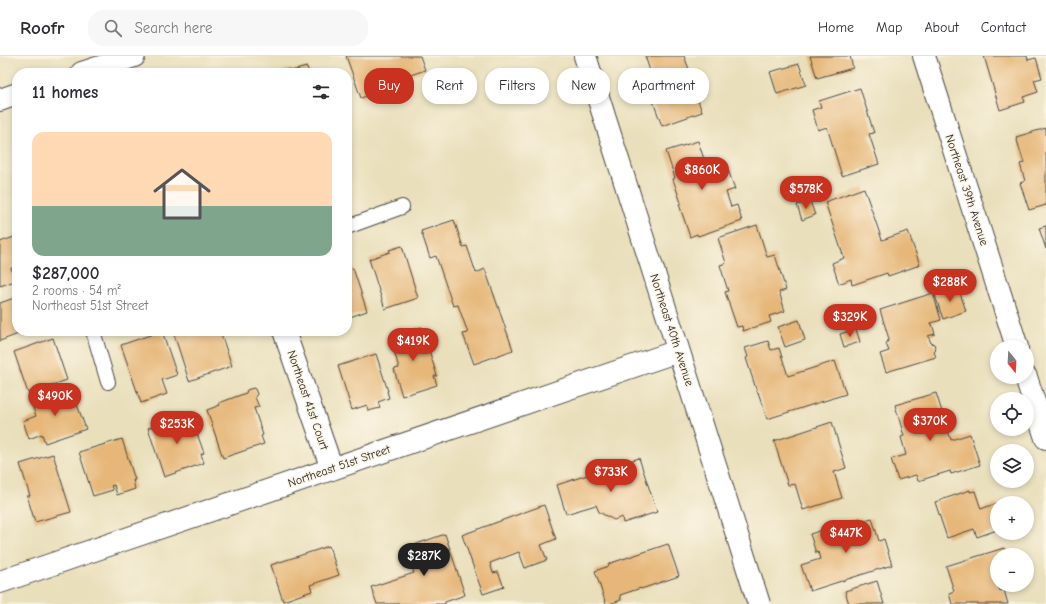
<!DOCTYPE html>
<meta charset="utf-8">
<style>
:root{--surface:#fff;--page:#f7f7f7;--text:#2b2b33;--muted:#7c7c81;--line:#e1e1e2;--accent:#c8321e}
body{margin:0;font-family:"Comic Neue",sans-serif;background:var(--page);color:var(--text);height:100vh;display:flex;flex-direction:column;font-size:15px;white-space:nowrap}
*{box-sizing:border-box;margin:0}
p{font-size:13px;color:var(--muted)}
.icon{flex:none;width:22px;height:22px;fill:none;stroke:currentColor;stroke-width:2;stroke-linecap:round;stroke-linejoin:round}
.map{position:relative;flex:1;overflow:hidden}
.side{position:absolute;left:12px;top:12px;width:340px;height:268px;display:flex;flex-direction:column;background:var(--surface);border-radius:16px;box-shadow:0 2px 6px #0003}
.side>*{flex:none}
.guide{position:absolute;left:364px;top:12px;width:380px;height:36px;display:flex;gap:8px}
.needle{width:26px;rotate:162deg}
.controls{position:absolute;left:990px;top:284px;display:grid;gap:8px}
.controls a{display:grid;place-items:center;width:44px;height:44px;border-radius:50%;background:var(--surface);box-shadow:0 2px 6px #0003;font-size:20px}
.price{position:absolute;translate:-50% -34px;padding:0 9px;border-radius:14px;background:var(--accent);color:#fff;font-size:13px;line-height:26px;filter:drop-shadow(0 1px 2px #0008)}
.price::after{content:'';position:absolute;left:50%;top:24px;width:12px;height:9px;margin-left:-6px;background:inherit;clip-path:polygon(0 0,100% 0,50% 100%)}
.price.selected{background:#222;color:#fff}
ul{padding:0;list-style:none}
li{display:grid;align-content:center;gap:8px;height:212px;padding:0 20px}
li+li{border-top:1px solid var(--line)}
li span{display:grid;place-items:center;height:124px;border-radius:12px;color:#555}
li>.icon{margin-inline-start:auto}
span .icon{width:72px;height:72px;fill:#fffc;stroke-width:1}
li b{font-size:17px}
h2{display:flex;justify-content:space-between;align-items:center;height:48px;padding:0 20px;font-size:17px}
.pill{padding:0 14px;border-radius:16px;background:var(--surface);box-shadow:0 2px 6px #0003;font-size:14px;line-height:36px}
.pill.selected{background:var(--accent);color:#fff}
header{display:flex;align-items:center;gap:24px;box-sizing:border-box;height:56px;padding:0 20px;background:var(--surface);border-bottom:1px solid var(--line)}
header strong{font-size:19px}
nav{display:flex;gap:22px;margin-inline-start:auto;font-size:14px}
.search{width:280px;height:36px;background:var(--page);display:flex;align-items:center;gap:10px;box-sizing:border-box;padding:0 14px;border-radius:16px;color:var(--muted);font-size:15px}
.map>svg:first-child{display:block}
.building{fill:#e6b779}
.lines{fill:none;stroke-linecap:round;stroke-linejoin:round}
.lane-casing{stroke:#484641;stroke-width:16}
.street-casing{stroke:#484641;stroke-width:24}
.secondary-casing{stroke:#484641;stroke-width:24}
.lane{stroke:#fff;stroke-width:14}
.street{stroke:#fff;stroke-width:22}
.secondary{stroke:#fff;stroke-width:22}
.labels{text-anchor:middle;stroke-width:3;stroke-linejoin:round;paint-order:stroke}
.street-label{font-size:12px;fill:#2b2b2b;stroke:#fcf5e5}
</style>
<header>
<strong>Roofr</strong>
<div class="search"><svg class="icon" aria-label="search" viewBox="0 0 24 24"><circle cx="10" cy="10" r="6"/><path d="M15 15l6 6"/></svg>Search here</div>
<nav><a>Home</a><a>Map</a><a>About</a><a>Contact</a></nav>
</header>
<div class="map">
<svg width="1046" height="548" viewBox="0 0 1046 548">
<rect width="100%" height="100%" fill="#fcf5e5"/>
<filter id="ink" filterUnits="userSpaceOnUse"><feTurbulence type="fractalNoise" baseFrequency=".025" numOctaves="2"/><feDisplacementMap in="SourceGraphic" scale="8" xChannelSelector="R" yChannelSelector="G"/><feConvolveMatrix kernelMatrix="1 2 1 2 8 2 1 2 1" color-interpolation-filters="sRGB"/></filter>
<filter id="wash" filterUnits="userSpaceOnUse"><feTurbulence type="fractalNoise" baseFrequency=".012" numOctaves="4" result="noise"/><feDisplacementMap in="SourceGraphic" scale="16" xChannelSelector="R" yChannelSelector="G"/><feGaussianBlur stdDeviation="0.9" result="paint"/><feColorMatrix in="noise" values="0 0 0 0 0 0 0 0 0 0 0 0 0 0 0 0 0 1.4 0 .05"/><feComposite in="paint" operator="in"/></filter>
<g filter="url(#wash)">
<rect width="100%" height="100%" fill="#e9dfbb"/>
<g id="blocks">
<path class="building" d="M 346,0 L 420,0 L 425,14 L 405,21 L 404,17 L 379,26 L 382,34 L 361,42 Z
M 645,0 L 684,0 L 692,21 L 699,18 L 705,35 L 696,38 L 702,56 L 662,70 L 650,37 L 657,35 Z
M 810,0 L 850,0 L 853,12 L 817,22 Z
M 984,0 L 1027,0 L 1028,4 L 1036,2 L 1042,22 L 1034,24 L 1038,36 L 1023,41 L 1025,46 L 1000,54 Z
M 799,8 L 806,29 L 777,38 L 770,16 Z
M 307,11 L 309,17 L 277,17 L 290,13 L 291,15 Z
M 860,32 L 874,77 L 869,78 L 879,108 L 842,120 L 827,71 L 818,74 L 812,54 L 821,51 L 819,45 Z
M 1046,72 L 1046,149 L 1029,154 L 1020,127 L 1025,125 L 1020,108 L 1024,107 L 1016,81 Z
M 698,85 L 709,118 L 727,111 L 735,133 L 726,136 L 731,151 L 737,149 L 742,165 L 698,180 L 697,178 L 690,181 L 679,148 L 681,147 L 673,123 L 675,122 L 666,95 Z
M 864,132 L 882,184 L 908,175 L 920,209 L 888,220 L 887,217 L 852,229 L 851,223 L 839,228 L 832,207 L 844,202 L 825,146 Z
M 810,145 L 815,159 L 802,164 L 797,149 Z
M 454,164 L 463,191 L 467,190 L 476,217 L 485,213 L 513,294 L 474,308 L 463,278 L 468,277 L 458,249 L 453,250 L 436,200 L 430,202 L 421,175 Z
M 757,169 L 767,201 L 775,199 L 786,234 L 779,236 L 785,255 L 769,260 L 771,266 L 743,275 L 742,270 L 737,271 L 725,236 L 728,235 L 720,209 L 726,207 L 718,182 Z
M 1046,170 L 1046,193 L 1039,172 Z
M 17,180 L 17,210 L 11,212 L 15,225 L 0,230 L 0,186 Z
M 402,190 L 418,242 L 385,253 L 369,203 L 390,196 L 389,194 Z
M 353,212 L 367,255 L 347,262 L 347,214 Z
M 958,231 L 966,255 L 943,263 L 935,239 Z
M 933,237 L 941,264 L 931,267 L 931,268 L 932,268 L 935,278 L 928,280 L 931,287 L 934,288 L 936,294 L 934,296 L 936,301 L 886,316 L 880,298 L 889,295 L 886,288 L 889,283 L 880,254 Z
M 17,241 L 17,275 L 26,275 L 0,285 L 0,247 Z
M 799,264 L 805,284 L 785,291 L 778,271 Z
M 422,271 L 437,320 L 434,320 L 437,329 L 402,340 L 394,313 L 399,312 L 390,281 Z
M 856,273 L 860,286 L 844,291 L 840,278 Z
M 162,275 L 177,319 L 162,324 L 167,338 L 141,347 L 121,289 Z
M 183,275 L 220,275 L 232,310 L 189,325 L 174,278 Z
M 53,282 L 67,324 L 28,337 L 14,296 Z
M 768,285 L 771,294 L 779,292 L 788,320 L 835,305 L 846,338 L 767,363 L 758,336 L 757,336 L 746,302 L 748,301 L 745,292 Z
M 376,298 L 388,335 L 387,335 L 389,342 L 378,346 L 380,352 L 368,355 L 367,349 L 352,354 L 338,310 Z
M 253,332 L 255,333 L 257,338 L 255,341 L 259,351 L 254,352 L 263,379 L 261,380 L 264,388 L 223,402 L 207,354 L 220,349 L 219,347 L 246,337 L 247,334 Z
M 67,333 L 68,336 L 72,335 L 86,373 L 45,387 L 42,378 L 29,383 L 23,365 L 36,360 L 31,346 Z
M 936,337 L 951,384 L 970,378 L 980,409 L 951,418 L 950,415 L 918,425 L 916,419 L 898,424 L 891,403 L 906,399 L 901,381 L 904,380 L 895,349 Z
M 190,358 L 204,397 L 201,398 L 204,407 L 164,421 L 148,372 Z
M 832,366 L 846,412 L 834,416 L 842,442 L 803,454 L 795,428 L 788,429 L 774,385 Z
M 122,383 L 135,424 L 133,424 L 135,433 L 117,439 L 114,429 L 111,430 L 113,434 L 93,440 L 79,396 Z
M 53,398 L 71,456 L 35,466 L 27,440 L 30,440 L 20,408 Z
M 639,402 L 657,456 L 623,467 L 622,461 L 614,464 L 599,456 L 596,449 L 566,458 L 557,429 Z
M 970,434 L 970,436 L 975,435 L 981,453 L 997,447 L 997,474 L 977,481 L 974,473 L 947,482 L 935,446 Z
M 544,449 L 556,483 L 541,489 L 547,504 L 525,512 L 519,496 L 490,507 L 493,517 L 498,516 L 504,531 L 483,538 L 462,479 Z
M 860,462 L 861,465 L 872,462 L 879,485 L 884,483 L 892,509 L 810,535 L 801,509 L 820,503 L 818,496 L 816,497 L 810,478 Z
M 445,478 L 465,539 L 445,546 L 445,548 L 377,548 L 371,531 L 414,517 L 405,492 Z
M 668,488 L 679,520 L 641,533 L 641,532 L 620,539 L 621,544 L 609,548 L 606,548 L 595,515 L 609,510 L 608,508 Z
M 329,490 L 339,519 L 310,529 L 312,535 L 283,545 L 271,509 Z
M 1004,492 L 1007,499 L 997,499 L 997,522 L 996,522 L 997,529 L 998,529 L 1000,535 L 1004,534 L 1008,548 L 952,548 L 949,537 L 954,535 L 946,510 Z
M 877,525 L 884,548 L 849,548 L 845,535 Z"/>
</g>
</g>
<g filter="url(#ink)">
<use href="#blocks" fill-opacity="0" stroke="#484641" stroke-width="1"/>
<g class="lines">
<g class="lane-casing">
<path id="lane" d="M 347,171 L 402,151
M 93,275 L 108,326"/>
</g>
<g class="street-casing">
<path id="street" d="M 924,0 L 1017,291
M 82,17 L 134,0
M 0,44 L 17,38
M 284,275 L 332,413
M 1026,321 L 1046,382
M 0,526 L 678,295"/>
</g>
<g class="secondary-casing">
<path id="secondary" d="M 585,0 L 759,548"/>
</g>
<use href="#lane" class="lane"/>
<use href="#street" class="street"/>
<use href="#secondary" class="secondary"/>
</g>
</g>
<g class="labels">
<g class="street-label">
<text transform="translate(967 134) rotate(72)" y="4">Northeast 39th Avenue</text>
<text transform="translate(672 274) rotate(72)" y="4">Northeast 40th Avenue</text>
<text transform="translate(308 344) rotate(71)" y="4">Northeast 41st Court</text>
<text transform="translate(339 410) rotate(-19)" y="4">Northeast 51st Street</text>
</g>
</g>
</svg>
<div class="controls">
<a><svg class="needle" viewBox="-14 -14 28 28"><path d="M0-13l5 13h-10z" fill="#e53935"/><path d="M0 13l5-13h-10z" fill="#7c7c81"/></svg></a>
<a><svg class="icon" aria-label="locate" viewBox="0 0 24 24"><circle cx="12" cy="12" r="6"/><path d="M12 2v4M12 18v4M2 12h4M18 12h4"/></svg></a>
<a><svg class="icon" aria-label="layers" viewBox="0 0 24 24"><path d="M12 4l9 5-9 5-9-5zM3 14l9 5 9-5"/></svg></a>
<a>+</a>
<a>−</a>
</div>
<b class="price" style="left:702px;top:135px">$860K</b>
<b class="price" style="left:806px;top:154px">$578K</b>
<b class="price" style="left:950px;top:247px">$288K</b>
<b class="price" style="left:850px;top:282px">$329K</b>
<b class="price" style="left:413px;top:306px">$419K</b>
<b class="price" style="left:55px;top:361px">$490K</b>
<b class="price" style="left:930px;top:386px">$370K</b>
<b class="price" style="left:177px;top:389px">$253K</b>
<b class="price" style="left:611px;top:437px">$733K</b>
<b class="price" style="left:846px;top:498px">$447K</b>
<b class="price selected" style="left:424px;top:521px">$287K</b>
<div class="guide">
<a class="pill selected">Buy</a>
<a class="pill">Rent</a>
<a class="pill">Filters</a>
<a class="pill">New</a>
<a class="pill">Apartment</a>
</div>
<section class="side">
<h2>11 homes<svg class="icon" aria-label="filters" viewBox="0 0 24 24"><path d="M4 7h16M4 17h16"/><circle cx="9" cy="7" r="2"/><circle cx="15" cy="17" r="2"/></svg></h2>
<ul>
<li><span style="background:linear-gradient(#ffd9b3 60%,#7fa58c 0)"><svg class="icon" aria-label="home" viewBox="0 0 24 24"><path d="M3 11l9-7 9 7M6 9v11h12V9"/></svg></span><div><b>$287,000</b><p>2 rooms · 54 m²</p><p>Northeast 51st Street</p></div></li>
</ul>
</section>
</div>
